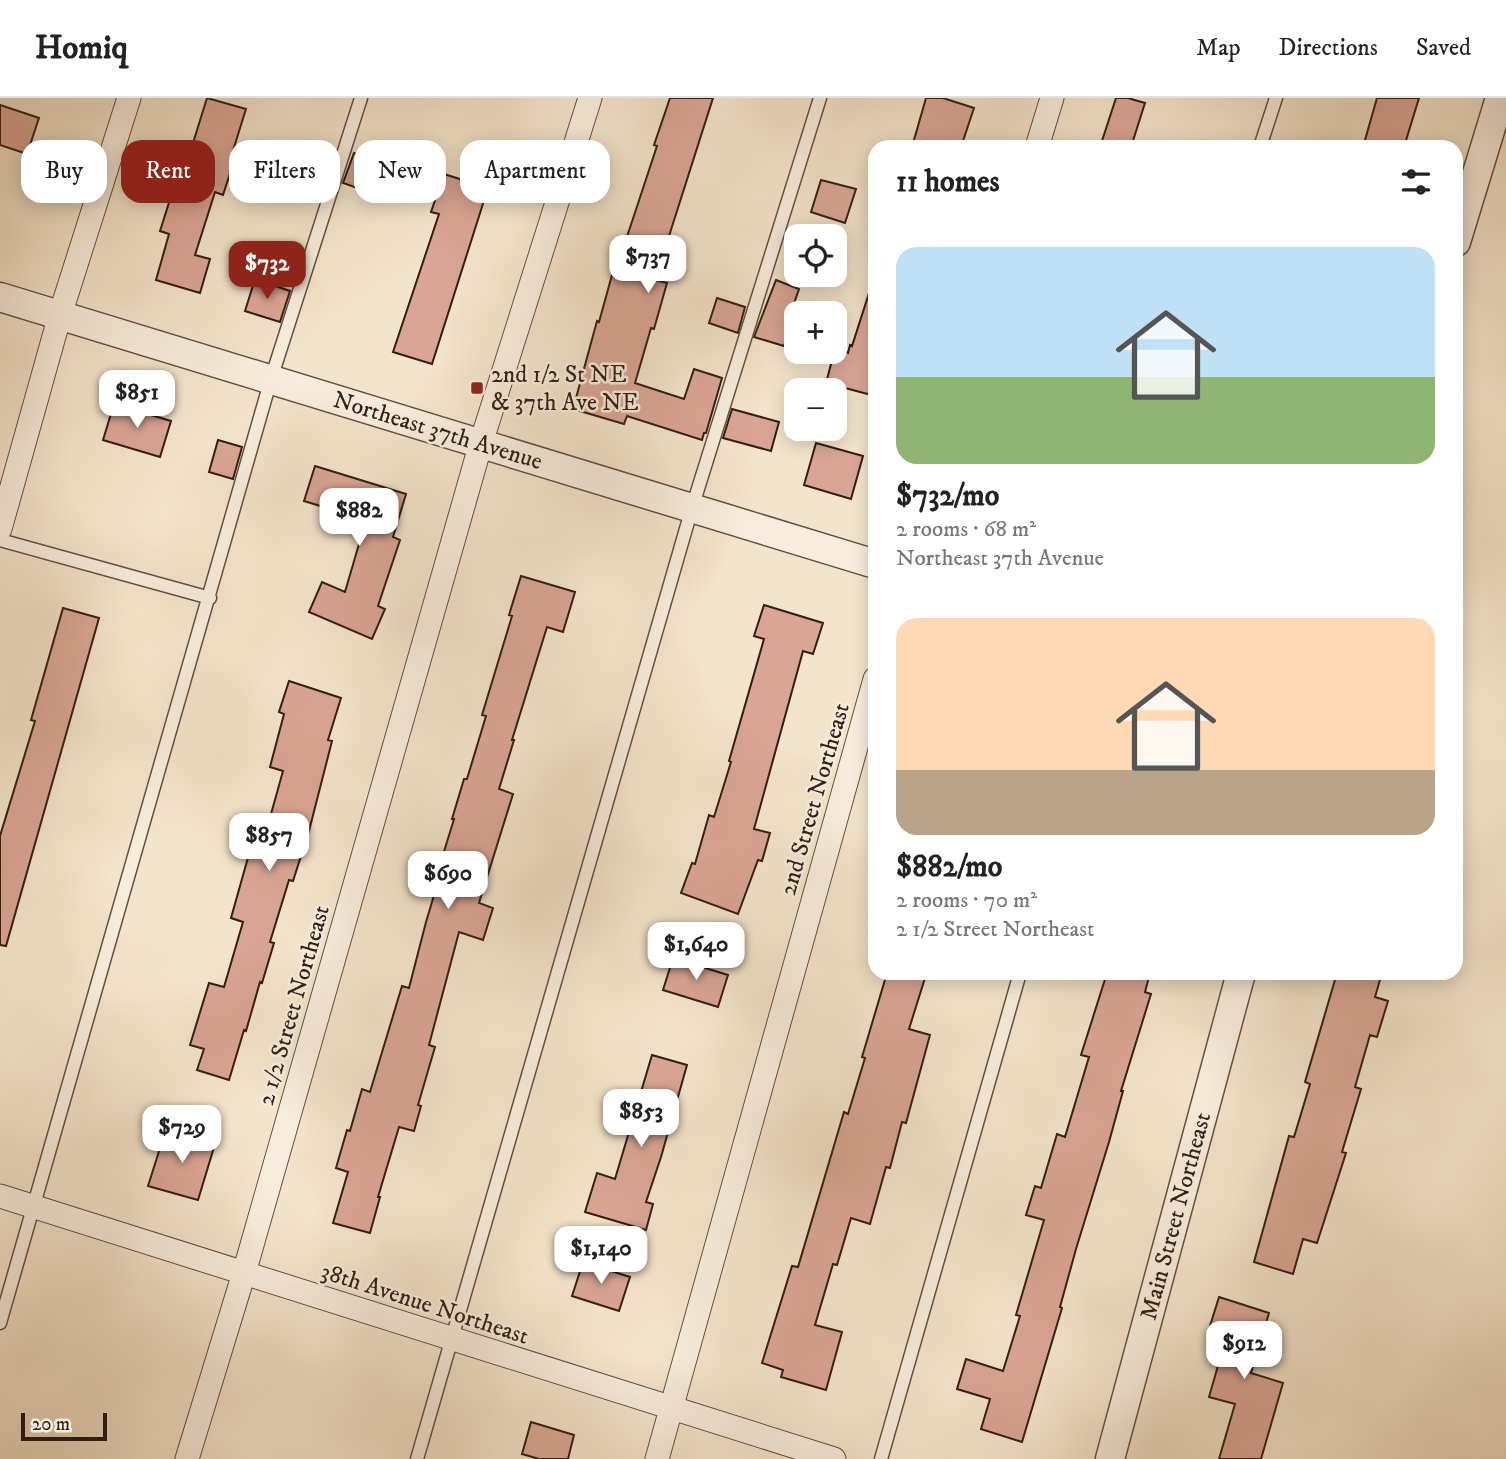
<!DOCTYPE html>
<meta charset="utf-8">
<style>
:root{--surface:#fff;--page:#f6f6f6;--text:#222;--muted:#767676;--line:#e0e0e0;--accent:#8f2418}
body{margin:0;font-family:"IM FELL DW Pica",serif;background:var(--page);color:var(--text);height:100vh;display:flex;flex-direction:column;font-size:26px;white-space:nowrap}
*{box-sizing:border-box;margin:0}
p{font-size:23px;color:var(--muted)}
.icon{flex:none;width:38px;height:38px;fill:none;stroke:currentColor;stroke-width:2;stroke-linecap:round;stroke-linejoin:round}
.map{position:relative;flex:1;overflow:hidden}
.side{position:absolute;left:868px;top:42px;width:595px;height:840px;display:flex;flex-direction:column;background:var(--surface);border-radius:21px;box-shadow:0 4px 18px #0003}
.side>*{flex:none}
.top-card{position:absolute;left:21px;top:42px;width:665px;height:63px;display:flex;gap:14px}
.buttons{position:absolute;left:784px;top:126px;display:grid;gap:14px}
.buttons a{display:grid;place-items:center;width:63px;height:63px;border-radius:14px;background:var(--surface);box-shadow:0 4px 18px #0003;font-size:35px}
.scale{position:absolute;left:21px;bottom:18px;width:86px;box-sizing:border-box;padding-left:7px;border:4px solid #331e14;border-top:0;font-size:19px;line-height:24px;white-space:nowrap;color:#331e14;-webkit-text-stroke:5px #f8eddd;paint-order:stroke}
.price{position:absolute;translate:-50% -60px;padding:0 16px;border-radius:14px;background:#fff;color:#222;font-size:23px;line-height:46px;filter:drop-shadow(0 2px 4px #0008)}
.price::after{content:'';position:absolute;left:50%;top:42px;width:21px;height:16px;margin-left:-10px;background:inherit;clip-path:polygon(0 0,100% 0,50% 100%)}
.price.current{background:var(--accent);color:#fff}
ul{padding:0;list-style:none}
li{display:grid;align-content:center;gap:14px;height:371px;padding:0 28px}
li span{display:grid;place-items:center;height:217px;border-radius:21px;color:#555}
li>.icon{margin-inline-start:auto}
span .icon{width:126px;height:126px;fill:#fffc;stroke-width:1}
li b{font-size:30px}
h2{display:flex;justify-content:space-between;align-items:center;height:84px;padding:0 28px;font-size:30px}
.pill{padding:0 24px;border-radius:21px;background:var(--surface);box-shadow:0 4px 18px #0003;font-size:24px;line-height:63px}
.pill.current{background:var(--accent);color:#fff}
header{display:flex;align-items:center;gap:42px;box-sizing:border-box;height:98px;padding:0 35px;background:var(--surface);border-bottom:2px solid var(--line)}
header strong{font-size:33px}
nav{display:flex;gap:38px;margin-inline-start:auto;font-size:24px}
.map>svg:first-child{display:block}
.building{fill:#daa594;stroke:#331e14;stroke-width:2}
.lines{fill:none;stroke-linecap:round;stroke-linejoin:round}
.service-casing{stroke:#635042;stroke-width:15}
.minor-casing{stroke:#635042;stroke-width:25}
.tertiary-casing{stroke:#635042;stroke-width:31}
.service{stroke:#f8eddd;stroke-width:12}
.minor{stroke:#f8eddd;stroke-width:23}
.tertiary{stroke:#f8eddd;stroke-width:28}
.poi-dot{fill:#8f2418;stroke:#f8eddd;stroke-width:2.5}
.labels{text-anchor:middle;stroke-width:5;stroke-linejoin:round;paint-order:stroke}
.poi-label{font-size:24px;fill:#331e14;stroke:#f8eddd;text-anchor:start}
.street-label{font-size:24px;fill:#331e14;stroke:#f8eddd}
</style>
<header>
<strong>Homiq</strong>
<nav><a>Map</a><a>Directions</a><a>Saved</a></nav>
</header>
<div class="map">
<svg width="1506" height="1361" viewBox="0 0 1506 1361">
<rect width="100%" height="100%" fill="#f4e4cb"/>
<filter id="stains"><feTurbulence type="fractalNoise" baseFrequency=".00286" numOctaves="4"/><feColorMatrix values="0 0 0 0 .2 0 0 0 0 .09 0 0 0 0 .02 0 0 0 .5 -.17"/></filter>
<radialGradient id="worn" r=".72"><stop offset=".6" stop-color="#630" stop-opacity="0"/><stop offset="1" stop-color="#630" stop-opacity=".3"/></radialGradient>
<path class="building" d="M 207,0 L 246,11 L 231,59 L 235,60 L 223,97 L 215,94 L 195,157 L 210,161 L 200,195 L 156,182 L 169,136 L 160,133 L 173,92 L 178,93 Z
M 670,0 L 713,0 L 655,182 L 667,185 L 654,231 L 651,230 L 635,285 L 684,301 L 694,271 L 722,280 L 706,335 L 704,335 L 702,342 L 627,318 L 624,326 L 573,311 L 597,223 L 599,224 L 612,177 L 614,178 L 657,48 L 654,47 Z
M 926,0 L 943,0 L 974,10 L 961,49 L 912,49 Z
M 1116,0 L 1128,0 L 1145,5 L 1131,49 L 1100,49 Z
M 1377,0 L 1419,0 L 1404,49 L 1363,49 Z
M 0,7 L 39,20 L 27,56 L 0,47 Z
M 308,43 L 335,52 L 326,80 L 299,71 Z
M 354,55 L 387,65 L 377,97 L 343,85 Z
M 444,76 L 488,90 L 432,266 L 393,254 L 439,116 L 431,114 Z
M 821,82 L 856,91 L 845,125 L 811,114 Z
M 255,181 L 290,193 L 280,224 L 245,213 Z
M 776,182 L 799,191 L 788,223 L 792,224 L 784,248 L 754,239 Z
M 870,192 L 875,193 L 875,298 L 826,285 L 835,251 L 848,255 L 850,247 L 852,248 Z
M 717,200 L 745,209 L 738,235 L 709,225 Z
M 114,306 L 171,323 L 160,359 L 103,342 Z
M 732,311 L 779,324 L 771,353 L 723,340 Z
M 218,342 L 242,349 L 233,381 L 209,374 Z
M 816,345 L 863,358 L 851,401 L 804,387 Z
M 315,368 L 406,396 L 393,439 L 400,442 L 378,508 L 385,511 L 372,541 L 309,514 L 322,484 L 345,494 L 366,422 L 304,403 Z
M 521,478 L 575,494 L 563,534 L 547,529 L 512,642 L 514,642 L 499,691 L 513,696 L 479,805 L 493,810 L 483,842 L 459,834 L 429,947 L 435,949 L 418,1007 L 421,1008 L 414,1033 L 399,1029 L 378,1099 L 380,1099 L 370,1135 L 333,1125 L 348,1074 L 336,1070 L 347,1032 L 350,1033 L 362,991 L 370,994 L 402,888 L 409,890 L 426,824 L 441,774 L 438,773 L 454,721 L 452,721 L 464,681 L 467,681 L 486,618 L 482,617 L 512,518 L 509,517 Z
M 764,507 L 823,525 L 813,556 L 803,553 L 754,731 L 770,735 L 762,763 L 758,762 L 738,816 L 681,795 L 692,765 L 695,766 L 709,717 L 714,719 L 731,664 L 729,663 L 764,541 L 754,538 Z
M 63,510 L 99,520 L 6,848 L 0,847 L 0,738 L 35,623 L 31,622 Z
M 289,583 L 341,600 L 328,642 L 332,643 L 309,733 L 293,783 L 289,782 L 270,844 L 274,845 L 262,885 L 260,884 L 246,933 L 244,932 L 229,982 L 197,972 L 204,951 L 190,947 L 209,885 L 224,889 L 243,824 L 231,820 L 256,731 L 266,734 L 283,673 L 270,669 L 284,616 L 279,614 Z
M 673,860 L 728,877 L 718,909 L 663,892 Z
M 887,875 L 909,875 L 925,880 L 909,931 L 930,937 L 906,1025 L 902,1024 L 890,1070 L 886,1069 L 870,1126 L 851,1120 L 837,1167 L 833,1166 L 815,1227 L 842,1234 L 826,1292 L 781,1279 L 783,1272 L 762,1265 L 792,1168 L 798,1169 L 844,1014 L 848,1016 L 865,960 L 862,959 Z
M 1107,875 L 1150,875 L 1145,894 L 1151,896 L 1121,993 L 1123,993 L 1109,1044 L 1076,1151 L 1060,1209 L 1062,1210 L 1022,1344 L 981,1331 L 990,1301 L 957,1291 L 966,1261 L 1003,1273 L 1020,1218 L 1016,1217 L 1044,1122 L 1026,1117 L 1035,1088 L 1041,1090 L 1057,1036 L 1065,1039 L 1089,959 L 1081,957 Z
M 1337,875 L 1382,875 L 1375,899 L 1388,903 L 1377,939 L 1370,937 L 1355,989 L 1361,991 L 1342,1054 L 1346,1055 L 1317,1145 L 1303,1141 L 1293,1176 L 1254,1164 L 1289,1038 L 1294,1039 L 1310,986 L 1305,984 Z
M 652,957 L 687,967 L 661,1059 L 646,1104 L 653,1106 L 646,1132 L 585,1114 L 597,1075 L 615,1081 Z
M 166,1031 L 215,1046 L 198,1102 L 148,1088 Z
M 583,1164 L 630,1179 L 619,1213 L 572,1198 Z
M 1219,1199 L 1269,1215 L 1251,1275 L 1283,1285 L 1261,1361 L 1219,1361 L 1235,1306 L 1209,1299 L 1228,1233 L 1210,1228 Z
M 531,1324 L 574,1337 L 568,1361 L 539,1361 L 522,1356 Z"/>
<g class="lines">
<g class="service-casing">
<path id="service" d="M 1260,49 L 1276,0
M 0,442 L 210,500
M 0,1225 L 271,281 L 361,0
M 417,1361 L 692,410 L 820,0
M 881,1361 L 1020,875"/>
</g>
<g class="minor-casing">
<path id="minor" d="M 1037,49 L 1052,0
M 0,431 L 60,217 L 129,0
M 0,1098 L 834,1361
M 187,1361 L 244,1175 L 481,345 L 590,0
M 657,1361 L 875,581"/>
</g>
<g class="tertiary-casing">
<path id="tertiary" d="M 1456,144 L 1500,0
M 0,199 L 875,466
M 1110,1361 L 1241,875"/>
</g>
<use href="#service" class="service"/>
<use href="#minor" class="minor"/>
<use href="#tertiary" class="tertiary"/>
</g>
<rect class="poi-dot" x="470" y="283" width="14" height="14" rx="3.5"/>
<g class="labels">
<g class="poi-label">
<text x="491" y="284">2nd 1/2 St NE<tspan x="491" dy="28">&amp; 37th Ave NE</tspan></text>
</g>
<g class="street-label">
<text transform="translate(438 332) rotate(17)" y="8">Northeast 37th Avenue</text>
<text transform="translate(814 701) rotate(-74)" y="8">2nd Street Northeast</text>
<text transform="translate(293 907) rotate(-74)" y="8">2 1/2 Street Northeast</text>
<text transform="translate(1175 1118) rotate(-75)" y="8">Main Street Northeast</text>
<text transform="translate(425 1205) rotate(18)" y="8">38th Avenue Northeast</text>
</g>
</g>
<rect width="100%" height="100%" filter="url(#stains)"/>
<rect width="100%" height="100%" fill="url(#worn)"/>
</svg>
<div class="buttons">
<a><svg class="icon" aria-label="locate" viewBox="0 0 24 24"><circle cx="12" cy="12" r="6"/><path d="M12 2v4M12 18v4M2 12h4M18 12h4"/></svg></a>
<a>+</a>
<a>−</a>
</div>
<div class="scale">20 m</div>
<b class="price" style="left:648px;top:197px">$737</b>
<b class="price current" style="left:267px;top:203px">$732</b>
<b class="price" style="left:137px;top:332px">$851</b>
<b class="price" style="left:359px;top:450px">$882</b>
<b class="price" style="left:269px;top:775px">$857</b>
<b class="price" style="left:448px;top:813px">$690</b>
<b class="price" style="left:696px;top:884px">$1,640</b>
<b class="price" style="left:641px;top:1051px">$853</b>
<b class="price" style="left:182px;top:1067px">$729</b>
<b class="price" style="left:601px;top:1188px">$1,140</b>
<b class="price" style="left:1244px;top:1283px">$912</b>
<div class="top-card">
<a class="pill">Buy</a>
<a class="pill current">Rent</a>
<a class="pill">Filters</a>
<a class="pill">New</a>
<a class="pill">Apartment</a>
</div>
<section class="side">
<h2>11 homes<svg class="icon" aria-label="filters" viewBox="0 0 24 24"><path d="M4 7h16M4 17h16"/><circle cx="9" cy="7" r="2"/><circle cx="15" cy="17" r="2"/></svg></h2>
<ul>
<li><span style="background:linear-gradient(#bfe0f5 60%,#8fb573 0)"><svg class="icon" aria-label="home" viewBox="0 0 24 24"><path d="M3 11l9-7 9 7M6 9v11h12V9"/></svg></span><div><b>$732/mo</b><p>2 rooms · 68 m²</p><p>Northeast 37th Avenue</p></div></li>
<li><span style="background:linear-gradient(#ffd9b3 70%,#b9a48a 0)"><svg class="icon" aria-label="home" viewBox="0 0 24 24"><path d="M3 11l9-7 9 7M6 9v11h12V9"/></svg></span><div><b>$882/mo</b><p>2 rooms · 70 m²</p><p>2 1/2 Street Northeast</p></div></li>
</ul>
</section>
</div>
